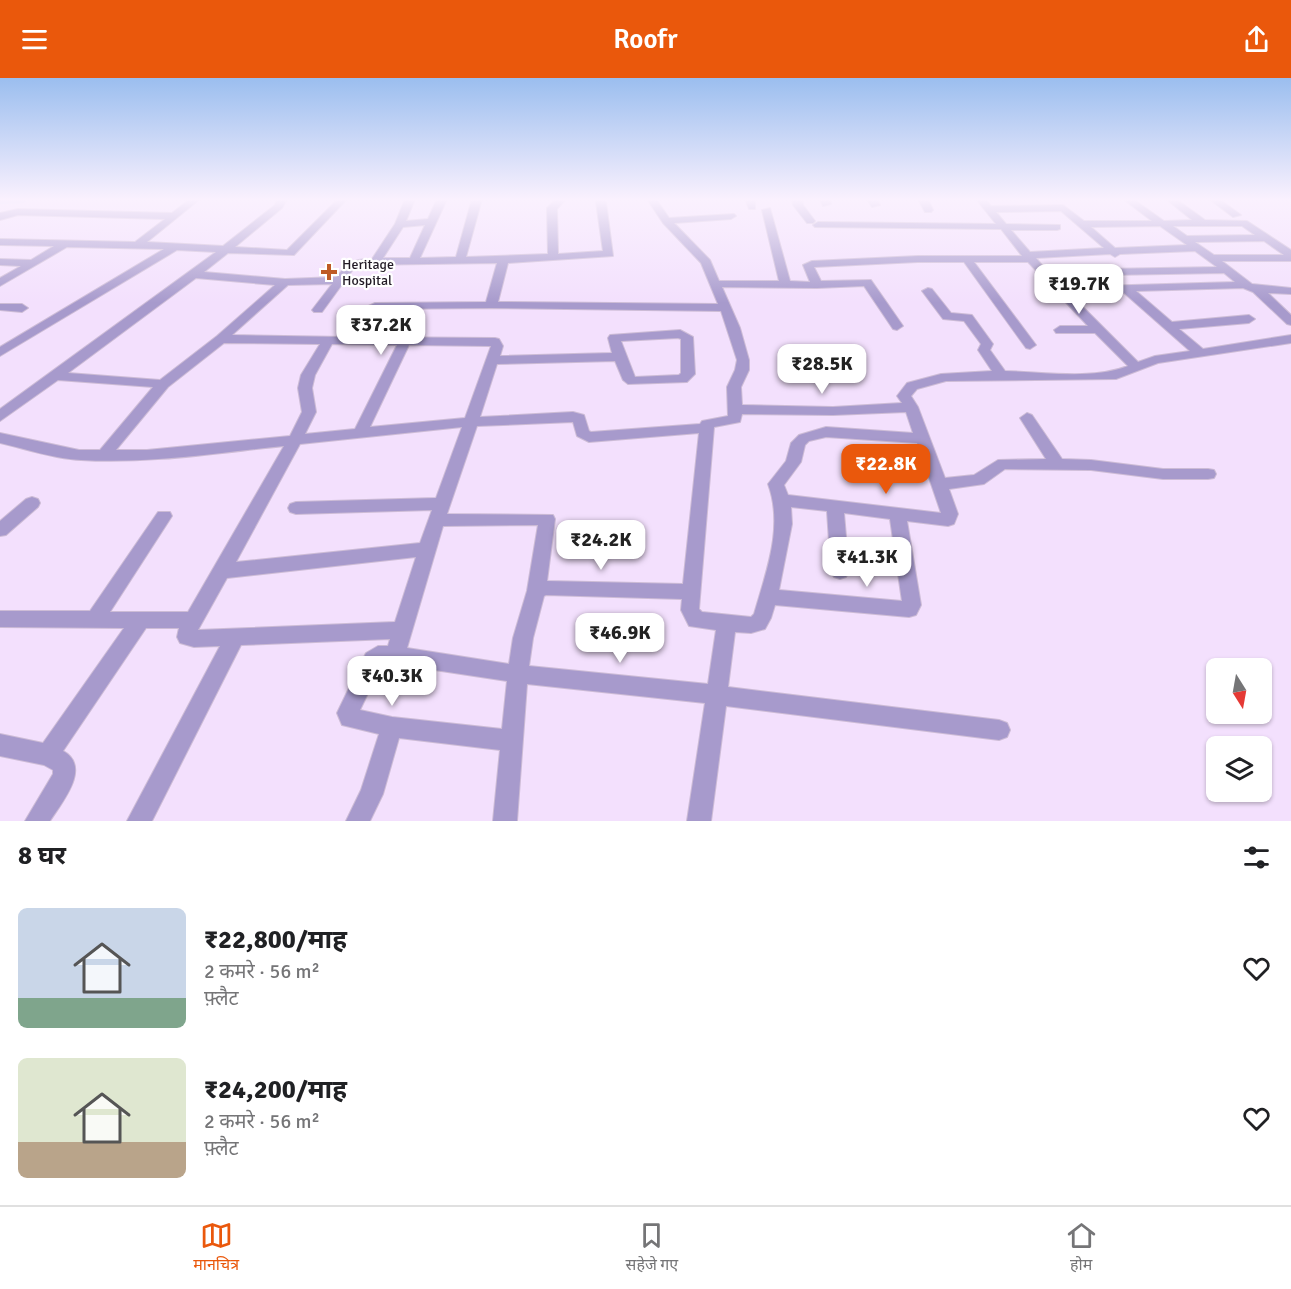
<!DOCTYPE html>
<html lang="hi">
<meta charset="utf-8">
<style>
:root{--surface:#fff;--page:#f2f2f2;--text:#202124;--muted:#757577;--line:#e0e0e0;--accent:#ea580c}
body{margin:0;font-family:Signika,"Noto Sans Devanagari",sans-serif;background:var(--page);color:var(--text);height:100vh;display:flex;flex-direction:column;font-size:22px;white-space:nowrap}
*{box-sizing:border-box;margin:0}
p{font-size:20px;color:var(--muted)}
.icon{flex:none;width:33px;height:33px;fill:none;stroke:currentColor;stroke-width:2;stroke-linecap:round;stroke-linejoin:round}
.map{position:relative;height:743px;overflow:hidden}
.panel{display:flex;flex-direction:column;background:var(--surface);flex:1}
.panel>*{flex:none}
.needle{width:39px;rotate:169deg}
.buttons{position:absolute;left:1206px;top:580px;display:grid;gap:12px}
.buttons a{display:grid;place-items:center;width:66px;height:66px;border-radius:9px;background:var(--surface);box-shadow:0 2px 4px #0004;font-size:30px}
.price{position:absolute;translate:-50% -51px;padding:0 14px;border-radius:12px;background:#fff;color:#222;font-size:20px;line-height:39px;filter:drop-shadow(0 2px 3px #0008)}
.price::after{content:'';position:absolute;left:50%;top:36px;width:18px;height:14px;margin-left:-9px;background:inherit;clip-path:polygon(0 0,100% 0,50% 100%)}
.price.on{background:var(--accent);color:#fff}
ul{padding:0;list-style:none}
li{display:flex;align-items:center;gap:18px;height:150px;padding:0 18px}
li span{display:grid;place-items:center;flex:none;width:168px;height:120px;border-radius:9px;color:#555}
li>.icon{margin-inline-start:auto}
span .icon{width:72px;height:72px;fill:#fffc;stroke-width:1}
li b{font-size:26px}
h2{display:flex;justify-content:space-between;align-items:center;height:72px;padding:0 18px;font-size:26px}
header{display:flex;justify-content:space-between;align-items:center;height:78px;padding:0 18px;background:var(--accent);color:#fff;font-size:27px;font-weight:600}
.tab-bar{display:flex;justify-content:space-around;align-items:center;height:84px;border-top:2px solid var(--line);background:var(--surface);font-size:16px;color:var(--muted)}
.tab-bar a{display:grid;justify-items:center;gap:3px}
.tab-bar .on{color:var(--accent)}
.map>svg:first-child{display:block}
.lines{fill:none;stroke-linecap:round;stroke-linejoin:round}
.river{fill:#c7cdf9;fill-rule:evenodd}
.street-casing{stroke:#cdbcd6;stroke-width:2}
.street{fill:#a79acc;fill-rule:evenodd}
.poi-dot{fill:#bf5b26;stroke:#fff;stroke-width:2}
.labels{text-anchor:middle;stroke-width:4.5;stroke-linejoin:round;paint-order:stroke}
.far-poi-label{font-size:14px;fill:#211a25;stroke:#fff;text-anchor:start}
</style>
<header><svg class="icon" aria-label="menu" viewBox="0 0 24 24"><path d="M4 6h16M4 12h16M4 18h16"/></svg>Roofr<svg class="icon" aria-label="share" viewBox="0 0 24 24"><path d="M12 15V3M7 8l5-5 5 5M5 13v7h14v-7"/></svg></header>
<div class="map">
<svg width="1291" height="743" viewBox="0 0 1291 743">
<rect width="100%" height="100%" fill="#f3e0fd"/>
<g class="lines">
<path class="river" d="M 0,121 L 27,121 L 24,125 L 0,126 Z"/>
<g class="street-casing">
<path id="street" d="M 190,121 L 200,121 L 147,164 L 223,168 L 275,127 L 277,121 L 287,121 L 282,130 L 235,169 L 287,172 L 338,121 L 347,121 L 294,177 L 228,175 L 204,194 L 285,201 L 337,199 C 347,184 354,181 372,181 L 395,146 L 405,121 L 415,121 L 406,143 L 428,141 L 437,121 L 447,121 L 420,180 L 456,179 L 472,121 L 482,121 L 466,179 L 548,176 L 547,130 L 556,121 L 566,121 L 557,131 L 558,176 L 603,173 L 596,124 L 601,121 L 606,124 L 613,178 L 508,185 L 498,224 L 718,226 L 701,185 L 663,145 L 647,121 L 656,121 L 669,140 L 734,136 L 736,138 L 731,141 L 674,145 L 710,182 L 719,203 L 779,203 L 762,132 L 770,130 L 790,203 L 810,204 L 803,187 L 812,183 L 918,178 L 1022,178 L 1001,151 L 815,149 L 813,147 L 818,144 L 996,146 L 976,121 L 985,121 L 991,128 L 1063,127 L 1084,143 L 1152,143 L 1123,121 L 1133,121 L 1164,143 L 1192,142 L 1166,121 L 1176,121 L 1205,142 L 1247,143 L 1291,172 L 1291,183 L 1222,183 L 1252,206 L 1291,210 L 1291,216 L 1268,215 L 1291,237 L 1291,247 L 1287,246 L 1253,214 L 1243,210 L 1136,213 L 1172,244 L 1249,237 L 1255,241 L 1249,245 L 1179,251 L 1203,271 L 1291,257 L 1291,265 L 1158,285 L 1116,301 L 946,303 L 917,311 L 911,318 L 918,329 L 945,400 L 974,397 L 998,382 L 1046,381 L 1020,340 L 1027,335 L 1032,337 L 1062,381 L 1091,382 L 1163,391 L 1208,391 L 1214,392 L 1216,396 L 1214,400 L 1208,401 L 1163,401 L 1091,392 L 1005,391 L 984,406 L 949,411 L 958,436 L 954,446 L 948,448 L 907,443 L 921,527 L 916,537 L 909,539 L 775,527 L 771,540 L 765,551 L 751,555 L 735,554 L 728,609 L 999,642 L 1007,645 L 1010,652 L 1007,659 L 999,662 L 726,628 L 711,743 L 687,743 L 705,625 L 527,606 L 517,743 L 493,743 L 500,672 L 399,660 L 383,716 L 370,743 L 346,743 L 361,712 L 379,656 L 342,647 L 337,635 L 366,575 L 378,568 L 388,568 L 390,561 L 241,567 L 152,743 L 127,743 L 220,568 L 194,569 L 180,565 L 177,559 L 179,550 L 146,550 L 63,673 C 92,689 62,724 50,743 L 25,743 L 53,696 L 53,692 L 44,687 L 0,678 L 0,656 L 43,665 L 124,550 L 0,549 L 0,533 L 90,533 L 158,434 L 170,434 L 172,438 L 110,534 L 188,534 L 284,368 C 217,375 149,386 81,382 C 55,381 26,371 0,365 L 0,355 L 79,372 L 100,372 L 153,309 L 58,302 L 0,343 L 0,331 L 216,174 L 177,172 L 0,278 L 0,269 L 164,171 L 67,169 L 0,208 L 0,200 L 21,188 L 0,187 L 0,181 L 31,182 L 54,168 L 0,167 L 0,161 L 135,164 L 165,141 L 18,137 L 0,142 L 0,135 L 18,131 L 172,135 ZM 1061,133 L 1104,170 L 1030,174 L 1011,152 L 1057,152 L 1060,151 L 1060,147 L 1006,146 L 996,134 ZM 425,147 L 410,180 L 383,180 L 403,149 ZM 1160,148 L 1187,167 L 1115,170 L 1091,149 ZM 1173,148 L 1242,148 L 1255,157 L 1187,158 ZM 1264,163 L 1284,177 L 1214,177 L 1195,164 ZM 1195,173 L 1217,189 L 1046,192 L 1036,180 L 1110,176 L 1115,179 L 1120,176 ZM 918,184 L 964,184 L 1026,270 L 1030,271 L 1036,267 L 974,184 L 1028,184 L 1088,248 L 1060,248 L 1054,252 L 1056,255 L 1095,255 L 1128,288 C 1091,302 1044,294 1005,293 L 990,272 L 993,266 L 972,237 L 951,235 L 932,211 L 928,210 L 922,213 L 943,241 L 964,243 L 981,266 L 978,272 L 992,293 L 941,296 L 907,305 L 897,318 L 902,325 L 833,329 L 742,327 L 741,309 L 749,292 L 749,282 L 740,250 L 722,209 L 817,210 L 864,208 L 893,251 L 897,252 L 903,248 L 871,202 L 821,203 L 814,189 ZM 497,185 L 486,224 L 375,225 L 360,232 L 345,259 L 232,257 L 288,207 L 332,206 L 312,232 L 314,234 L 322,234 L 354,190 L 359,187 ZM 1224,195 L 1235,204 L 1063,209 L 1052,198 ZM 196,200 L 275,207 L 217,258 L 160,302 L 68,295 ZM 1123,214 L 1190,273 L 1155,278 L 1138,284 L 1069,215 ZM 491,230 L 721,233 L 737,282 L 735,292 L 727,309 L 728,338 L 702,343 L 700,346 L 591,354 L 589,353 L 584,337 L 573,334 L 480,339 L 497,286 L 615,283 L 623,302 L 628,306 L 687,304 L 695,296 L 693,259 L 680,252 L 610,257 L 608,260 L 612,275 L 500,278 L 503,268 L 499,261 L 495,260 L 357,259 L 369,236 L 377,231 ZM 678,260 L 681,261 L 681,295 L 679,297 L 635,299 L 621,263 ZM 224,265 L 320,266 L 301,297 L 298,310 L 302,334 L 290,358 L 147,372 L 116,372 L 168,309 ZM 332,266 L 397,267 L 355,351 L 305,356 L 316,334 L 312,310 L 315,297 ZM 409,267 L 491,268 L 465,340 L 370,349 ZM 906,334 L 913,355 L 826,349 L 799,357 L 791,365 L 786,383 L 768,406 C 784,449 766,494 754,536 L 751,539 L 702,534 L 699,531 L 714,349 L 740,344 L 742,336 L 833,337 ZM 573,344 L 577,358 L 589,364 L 699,355 L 683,506 L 547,503 L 555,441 L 553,437 L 447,436 L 477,348 ZM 462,349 L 436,420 L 296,424 L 290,426 L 288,430 L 290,434 L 296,436 L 432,432 L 420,465 L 236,484 L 300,366 ZM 826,359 L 917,365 L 941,435 L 788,417 L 784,407 L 801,384 L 805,367 L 809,363 ZM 791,429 L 827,433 L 831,494 L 834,499 L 840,501 L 846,499 L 849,494 L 844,435 L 890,441 L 902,523 L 779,512 L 792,446 ZM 538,447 L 527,513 L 513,560 L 509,586 L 407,570 L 443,448 ZM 416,479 L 395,544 L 198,552 L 227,500 ZM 546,517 L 682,521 L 681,532 L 689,548 L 716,552 L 708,606 L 529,588 L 533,560 L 544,518 ZM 382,586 L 395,586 L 507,603 L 502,651 L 392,639 L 360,632 Z
M 745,121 L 755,121 L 755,131 L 749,131 Z
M 792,121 L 802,121 L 803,127 L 815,143 L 813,145 L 807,145 L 793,127 Z
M 820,121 L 830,121 L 831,126 L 823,128 Z
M 867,121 L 877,121 L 880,127 L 872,129 Z
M 918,121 L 928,121 L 933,132 L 931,134 L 925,134 Z
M 1209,121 L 1219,121 L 1241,137 L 1233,139 Z
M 0,226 L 22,226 L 28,230 L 22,234 L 0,232 Z
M 32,419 L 38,421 L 40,425 L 38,429 L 6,457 L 0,458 L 0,443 L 26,421 Z"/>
</g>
<use href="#street" class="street"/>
</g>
<linearGradient id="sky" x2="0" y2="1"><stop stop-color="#9bbeef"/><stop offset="0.54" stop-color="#faf1fe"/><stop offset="1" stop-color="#faf1fe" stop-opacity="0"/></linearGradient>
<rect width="1291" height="225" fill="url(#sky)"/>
<path class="poi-dot" d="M326 185h6v6h6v6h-6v6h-6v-6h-6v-6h6z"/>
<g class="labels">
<g class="far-poi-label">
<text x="342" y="191">Heritage<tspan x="342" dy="16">Hospital</tspan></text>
</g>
</g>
</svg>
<div class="buttons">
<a><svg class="needle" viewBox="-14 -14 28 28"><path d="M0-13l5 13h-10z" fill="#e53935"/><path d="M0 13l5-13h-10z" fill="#757577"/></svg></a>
<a><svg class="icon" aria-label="layers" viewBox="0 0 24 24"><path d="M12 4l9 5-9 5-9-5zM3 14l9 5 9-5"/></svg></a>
</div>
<b class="price" style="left:1079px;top:237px">₹19.7K</b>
<b class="price" style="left:381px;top:278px">₹37.2K</b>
<b class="price" style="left:822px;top:317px">₹28.5K</b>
<b class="price on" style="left:886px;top:417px">₹22.8K</b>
<b class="price" style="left:601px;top:493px">₹24.2K</b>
<b class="price" style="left:867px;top:510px">₹41.3K</b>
<b class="price" style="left:620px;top:586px">₹46.9K</b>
<b class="price" style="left:392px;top:629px">₹40.3K</b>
</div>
<section class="panel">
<h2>8 घर<svg class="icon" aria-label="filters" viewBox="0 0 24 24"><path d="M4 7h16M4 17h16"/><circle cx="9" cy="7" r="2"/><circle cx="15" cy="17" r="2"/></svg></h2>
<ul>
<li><span style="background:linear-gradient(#c9d6e8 75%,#7fa58c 0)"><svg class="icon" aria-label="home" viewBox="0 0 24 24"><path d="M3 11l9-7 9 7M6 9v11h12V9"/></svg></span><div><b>₹22,800/माह</b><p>2 कमरे · 56 m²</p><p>फ़्लैट</p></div><svg class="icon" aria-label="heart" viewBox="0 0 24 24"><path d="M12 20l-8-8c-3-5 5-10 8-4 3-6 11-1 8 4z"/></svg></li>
<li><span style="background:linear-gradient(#dfe7d0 70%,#b9a48a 0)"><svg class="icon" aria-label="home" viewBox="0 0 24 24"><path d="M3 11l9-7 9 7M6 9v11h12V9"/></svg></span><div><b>₹24,200/माह</b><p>2 कमरे · 56 m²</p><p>फ़्लैट</p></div><svg class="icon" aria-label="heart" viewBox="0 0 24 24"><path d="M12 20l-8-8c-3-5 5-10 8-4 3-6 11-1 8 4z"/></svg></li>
</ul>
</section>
<nav class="tab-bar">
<a class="on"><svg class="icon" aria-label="map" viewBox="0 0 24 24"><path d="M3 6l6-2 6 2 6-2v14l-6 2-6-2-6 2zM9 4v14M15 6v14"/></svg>मानचित्र</a>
<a><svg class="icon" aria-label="saved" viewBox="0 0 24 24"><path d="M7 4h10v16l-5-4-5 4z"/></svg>सहेजे गए</a>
<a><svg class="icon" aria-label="home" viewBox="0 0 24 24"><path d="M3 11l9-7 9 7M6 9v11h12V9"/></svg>होम</a>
</nav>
